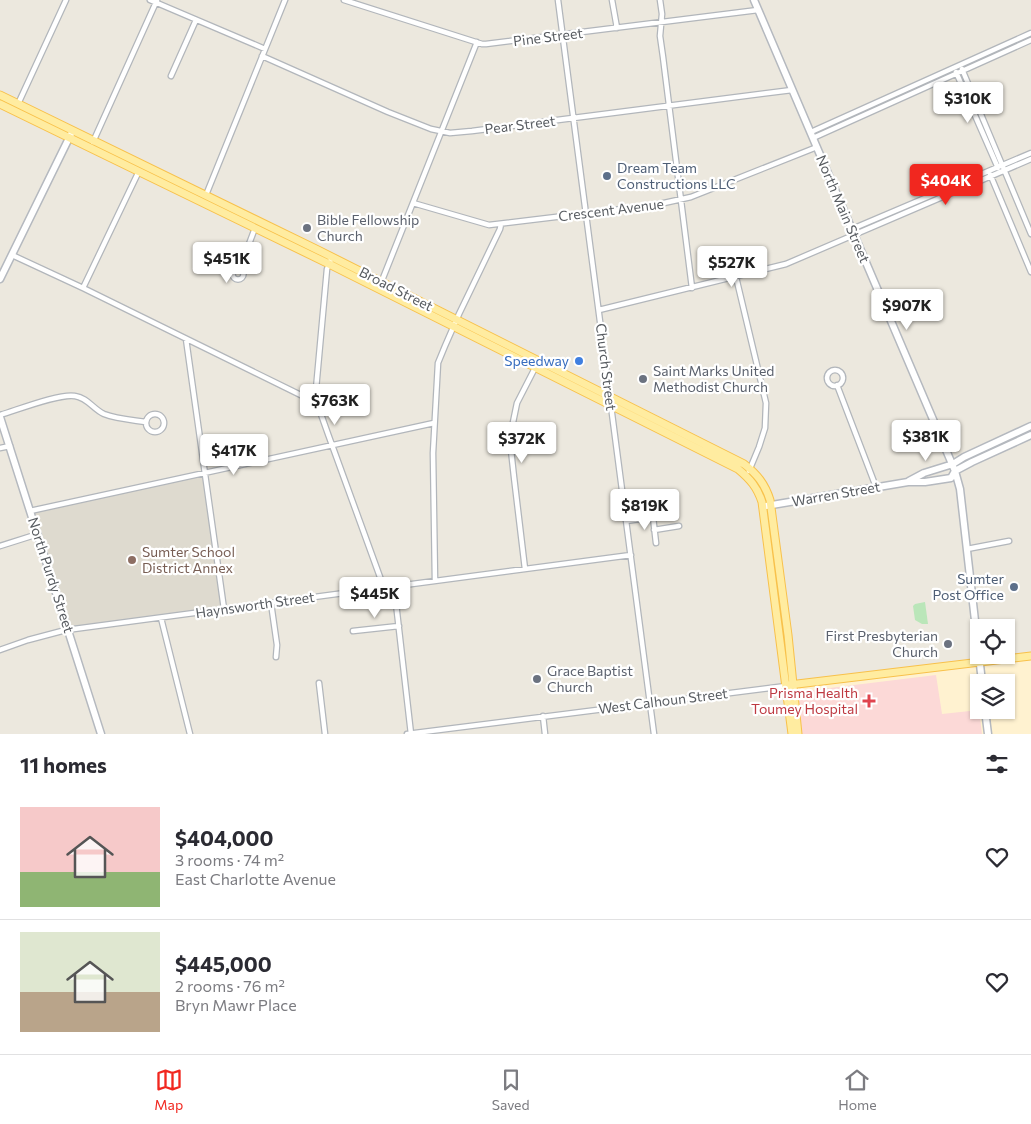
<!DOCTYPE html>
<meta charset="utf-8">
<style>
:root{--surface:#fff;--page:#f7f7f7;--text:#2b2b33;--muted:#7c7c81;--line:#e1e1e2;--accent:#f1271f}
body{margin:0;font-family:Commissioner,sans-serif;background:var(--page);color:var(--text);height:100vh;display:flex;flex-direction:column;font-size:19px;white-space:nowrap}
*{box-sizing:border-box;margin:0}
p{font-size:16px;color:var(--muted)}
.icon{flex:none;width:28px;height:28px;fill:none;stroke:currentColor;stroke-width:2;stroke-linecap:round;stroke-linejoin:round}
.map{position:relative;height:734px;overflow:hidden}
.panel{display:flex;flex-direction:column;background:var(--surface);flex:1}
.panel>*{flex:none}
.buttons{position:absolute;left:970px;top:619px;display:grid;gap:10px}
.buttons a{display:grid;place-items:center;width:45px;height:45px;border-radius:0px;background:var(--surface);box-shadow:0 1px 4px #0004;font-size:25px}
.price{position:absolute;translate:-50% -42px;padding:0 11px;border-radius:5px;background:#fff;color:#222;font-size:16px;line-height:32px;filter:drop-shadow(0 1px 2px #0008)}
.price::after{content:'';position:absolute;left:50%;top:30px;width:15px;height:11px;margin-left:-8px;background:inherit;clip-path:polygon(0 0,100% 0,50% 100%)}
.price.selected{background:var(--accent);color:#fff}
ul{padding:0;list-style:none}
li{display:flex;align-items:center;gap:15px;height:125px;padding:0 20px}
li+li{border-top:1px solid var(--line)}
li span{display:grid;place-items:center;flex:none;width:140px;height:100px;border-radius:0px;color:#555}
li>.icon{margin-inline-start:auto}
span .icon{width:60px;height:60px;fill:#fffc;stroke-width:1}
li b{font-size:21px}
h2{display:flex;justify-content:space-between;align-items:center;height:60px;padding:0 20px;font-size:21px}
.tabs{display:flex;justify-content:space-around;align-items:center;height:70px;border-top:1px solid var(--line);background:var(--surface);font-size:14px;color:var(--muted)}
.tabs a{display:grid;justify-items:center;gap:2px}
.tabs .selected{color:var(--accent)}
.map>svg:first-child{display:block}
.commercial{fill:#fff2d0;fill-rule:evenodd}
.education{fill:#dedacf}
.medical{fill:#fcd9d7}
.green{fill:#bae6b9}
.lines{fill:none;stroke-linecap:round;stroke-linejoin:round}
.street-casing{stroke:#b2b6bb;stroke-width:7}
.secondary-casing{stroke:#b5b9bf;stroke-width:9}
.primary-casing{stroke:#f8c14b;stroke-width:9}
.street{stroke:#fff;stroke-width:4.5}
.secondary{stroke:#fff;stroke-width:6}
.primary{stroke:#ffeca0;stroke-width:7}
.service-dot{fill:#5c6f8a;stroke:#fff;stroke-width:2}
.worship-dot{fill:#6b7280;stroke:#fff;stroke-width:2}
.shop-dot{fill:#3f7fe0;stroke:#fff;stroke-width:2}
.education-dot{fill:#8d6e63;stroke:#fff;stroke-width:2}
.health-dot{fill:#e0444e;stroke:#fff;stroke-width:2}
.labels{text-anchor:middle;stroke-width:4.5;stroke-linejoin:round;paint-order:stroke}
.street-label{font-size:14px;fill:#585c61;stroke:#fff}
.service-label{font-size:14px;fill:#4e5e75;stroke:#fff;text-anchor:start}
.worship-label{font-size:14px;fill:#5b616d;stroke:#fff;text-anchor:start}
.shop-label{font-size:14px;fill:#366cbe;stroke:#fff;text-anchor:end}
.education-label{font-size:14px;fill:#785e54;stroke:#fff;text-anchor:start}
.health-label{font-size:14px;fill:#be3a42;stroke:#fff;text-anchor:end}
</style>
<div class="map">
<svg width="1031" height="734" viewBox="0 0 1031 734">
<rect width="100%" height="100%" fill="#ece8de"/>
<path class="commercial" d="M 1031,657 L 1031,734 L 795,734 L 789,685 ZM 979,682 L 1006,682 L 1006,710 L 979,710 Z"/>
<path class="education" d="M 205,473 L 224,609 L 69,630 L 30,511 Z"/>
<path class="medical" d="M 936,675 L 942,714 L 979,710 L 982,734 L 802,734 L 797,692 Z"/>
<path class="green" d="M 925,602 L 928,624 L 922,624 L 915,620 L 913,606 L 915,604 Z"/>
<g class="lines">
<g class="street-casing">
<path id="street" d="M 150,0 L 265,49
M 344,0 L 482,44 L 486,44 L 758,10
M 558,0 L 610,398
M 612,0 L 617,28
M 660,0 L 662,14 L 660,36 L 663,57 L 692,288
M 262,56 L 388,112 L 431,129 L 450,133 L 472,131 L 792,90
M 962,69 L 1031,234
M 956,72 L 998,168
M 171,76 L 196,20
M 18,104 L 66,0
M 811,132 L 1031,33
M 813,138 L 1031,40
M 93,142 L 157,0
M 990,174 L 1031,272
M 206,195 L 285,0
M 413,203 L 489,225 L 655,205 L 691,197 L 817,147
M 852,229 L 1031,153
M 12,255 L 83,288 L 317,403
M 332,257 L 327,269 L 316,389 L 317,403 L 328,434 L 384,588
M 240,268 L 255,228
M232.5 274a5.5 5.5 0 1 1 11 0a5.5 5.5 0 1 1-11 0Z
M 736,277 L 766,403 L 765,428 L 759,447 L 749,471
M 381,283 L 477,42
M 83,288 L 139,171
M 599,310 L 786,264 L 1031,159
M 186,339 L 224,609
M827 378a8 8 0 1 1 16 0a8 8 0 1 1-16 0Z
M 837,385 L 876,487
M 611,406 L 654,734
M146 423a9 9 0 1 1 18 0a9 9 0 1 1-18 0Z
M 0,415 C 17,410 60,393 75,396 C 88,398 93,409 104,414 C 117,419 133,420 146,422
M 0,448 L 10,446
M 30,511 L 434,423
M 653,517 L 656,543
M 626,521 L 662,516 L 660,501
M 654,530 L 679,526
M 0,546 L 38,534
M 967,549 L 1009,541
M 525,569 L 514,477 L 510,441 L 511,432 L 517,403 L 536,366
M 435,581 L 433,453 L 438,363 L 445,346 L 459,314 L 500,229 L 501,224
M 394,586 L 411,734
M 271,603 L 277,645 L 276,657
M 161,618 L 190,734
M 353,631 L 399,626
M 0,650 L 28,640 L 62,631 L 74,629 L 631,555
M 319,683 L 325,734
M 543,716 L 545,734
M 407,734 L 786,686"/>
</g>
<g class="secondary-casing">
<path id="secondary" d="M 754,0 L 955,471 L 960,489 L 982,682
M 0,279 L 71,134
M 0,417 L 101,734
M 909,481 L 924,473 L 953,464 L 964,457 L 1031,426
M 766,506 L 908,482 L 925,482 L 951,478 L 955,471 L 972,462 L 1031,435
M 985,710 L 988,734"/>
</g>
<g class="primary-casing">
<path id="primary" d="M 0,95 L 318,250 L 744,464 C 757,474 765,484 770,500 L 788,635 L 798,734
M 0,104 L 329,264 L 738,469 C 750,479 757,487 762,502 L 792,734
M 789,685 L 1031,656"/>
</g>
<use href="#street" class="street"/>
<use href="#secondary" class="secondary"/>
<use href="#primary" class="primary"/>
</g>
<g class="service-dot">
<circle cx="607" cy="176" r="5"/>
<circle cx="1014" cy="587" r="5"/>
</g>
<g class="worship-dot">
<circle cx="307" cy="228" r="5"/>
<circle cx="643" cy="379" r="5"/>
<circle cx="948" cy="644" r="5"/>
<circle cx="537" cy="679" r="5"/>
</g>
<circle class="shop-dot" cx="579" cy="361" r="5"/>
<circle class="education-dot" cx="132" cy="560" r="5"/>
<path class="health-dot" d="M866.5 693.5h5v5h5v5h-5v5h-5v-5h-5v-5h5z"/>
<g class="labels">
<g class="street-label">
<text transform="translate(548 37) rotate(-7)" y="5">Pine Street</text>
<text transform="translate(520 125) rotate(-7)" y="5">Pear Street</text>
<text transform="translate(843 209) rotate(67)" y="5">North Main Street</text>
<text transform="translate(611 210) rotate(-7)" y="5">Crescent Avenue</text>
<text transform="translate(396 289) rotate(27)" y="5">Broad Street</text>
<text transform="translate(606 367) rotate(83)" y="5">Church Street</text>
<text transform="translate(836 494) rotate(-10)" y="5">Warren Street</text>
<text transform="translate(51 575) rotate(72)" y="5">North Purdy Street</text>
<text transform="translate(255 605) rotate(-8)" y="5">Haynsworth Street</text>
<text transform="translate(663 701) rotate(-7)" y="5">West Calhoun Street</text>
</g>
<g class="service-label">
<text x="617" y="173">Dream Team<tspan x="617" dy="16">Constructions LLC</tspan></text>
<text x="1004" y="584" text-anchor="end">Sumter<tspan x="1004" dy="16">Post Office</tspan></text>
</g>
<g class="worship-label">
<text x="317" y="225">Bible Fellowship<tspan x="317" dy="16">Church</tspan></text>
<text x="653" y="376">Saint Marks United<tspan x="653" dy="16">Methodist Church</tspan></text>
<text x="938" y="641" text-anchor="end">First Presbyterian<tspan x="938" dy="16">Church</tspan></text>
<text x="547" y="676">Grace Baptist<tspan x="547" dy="16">Church</tspan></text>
</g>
<g class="shop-label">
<text x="569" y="366">Speedway</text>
</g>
<g class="education-label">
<text x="142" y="557">Sumter School<tspan x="142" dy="16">District Annex</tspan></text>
</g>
<g class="health-label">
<text x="858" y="698">Prisma Health<tspan x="858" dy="16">Toumey Hospital</tspan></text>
</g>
</g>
</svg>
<div class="buttons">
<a><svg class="icon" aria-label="locate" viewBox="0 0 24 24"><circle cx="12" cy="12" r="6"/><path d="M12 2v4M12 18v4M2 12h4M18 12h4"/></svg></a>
<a><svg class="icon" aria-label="layers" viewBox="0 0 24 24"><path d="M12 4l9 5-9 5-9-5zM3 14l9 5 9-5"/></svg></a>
</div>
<b class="price" style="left:968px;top:124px">$310K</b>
<b class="price selected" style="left:946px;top:206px">$404K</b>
<b class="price" style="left:227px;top:284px">$451K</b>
<b class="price" style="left:732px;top:288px">$527K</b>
<b class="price" style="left:907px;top:331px">$907K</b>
<b class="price" style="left:335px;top:426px">$763K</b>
<b class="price" style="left:926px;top:462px">$381K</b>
<b class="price" style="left:522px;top:464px">$372K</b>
<b class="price" style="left:234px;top:476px">$417K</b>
<b class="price" style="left:645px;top:531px">$819K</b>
<b class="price" style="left:375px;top:619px">$445K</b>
</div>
<section class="panel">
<h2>11 homes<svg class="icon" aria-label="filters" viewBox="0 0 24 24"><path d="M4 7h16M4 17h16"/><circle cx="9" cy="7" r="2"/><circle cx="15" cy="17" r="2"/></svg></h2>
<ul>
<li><span style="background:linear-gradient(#f6c9c9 65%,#8fb573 0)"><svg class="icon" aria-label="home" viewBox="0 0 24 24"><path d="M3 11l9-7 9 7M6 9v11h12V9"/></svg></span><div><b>$404,000</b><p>3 rooms · 74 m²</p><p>East Charlotte Avenue</p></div><svg class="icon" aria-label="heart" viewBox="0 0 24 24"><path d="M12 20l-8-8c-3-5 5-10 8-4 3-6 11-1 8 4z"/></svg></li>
<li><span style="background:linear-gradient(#dfe7d0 60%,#b9a48a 0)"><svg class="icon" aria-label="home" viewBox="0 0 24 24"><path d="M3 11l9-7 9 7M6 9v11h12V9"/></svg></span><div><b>$445,000</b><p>2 rooms · 76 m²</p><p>Bryn Mawr Place</p></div><svg class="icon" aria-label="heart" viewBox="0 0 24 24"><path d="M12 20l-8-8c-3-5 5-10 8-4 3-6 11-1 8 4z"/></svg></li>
</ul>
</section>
<nav class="tabs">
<a class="selected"><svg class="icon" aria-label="map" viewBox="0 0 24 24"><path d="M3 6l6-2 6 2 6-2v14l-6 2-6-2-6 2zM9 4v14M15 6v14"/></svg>Map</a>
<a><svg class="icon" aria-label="saved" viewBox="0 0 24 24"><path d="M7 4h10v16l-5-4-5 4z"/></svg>Saved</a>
<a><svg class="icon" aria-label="home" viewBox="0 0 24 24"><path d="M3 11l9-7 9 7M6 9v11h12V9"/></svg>Home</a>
</nav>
